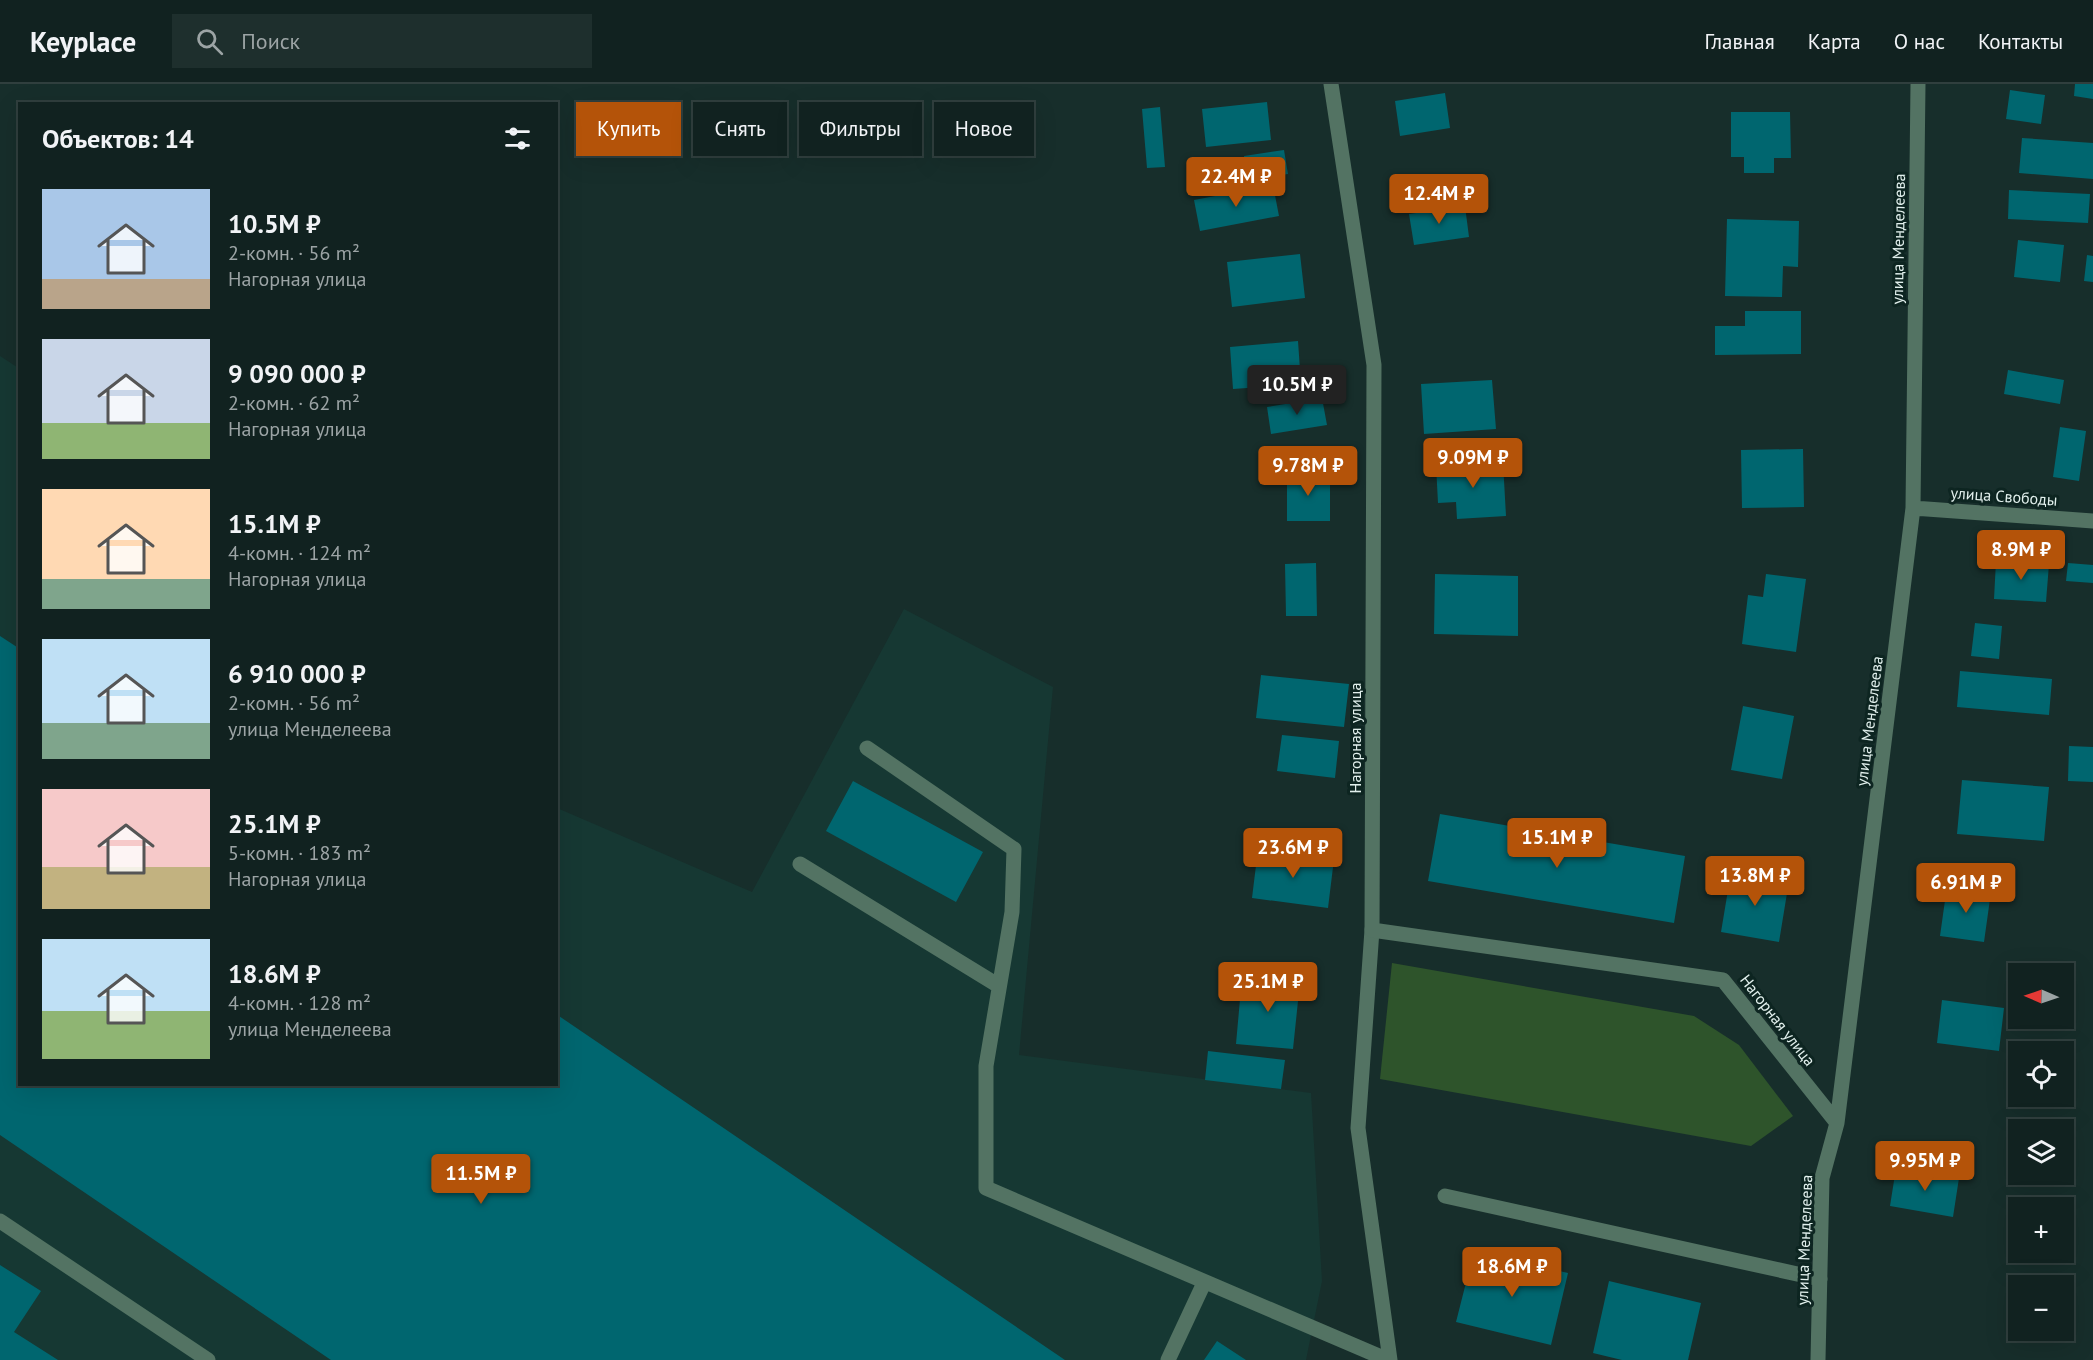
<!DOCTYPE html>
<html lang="ru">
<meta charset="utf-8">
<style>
:root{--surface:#112220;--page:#1e2f2d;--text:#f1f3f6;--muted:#9ca4a5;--line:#303f3e;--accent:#b45309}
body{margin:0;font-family:"PT Sans",sans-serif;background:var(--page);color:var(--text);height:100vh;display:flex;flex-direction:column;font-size:22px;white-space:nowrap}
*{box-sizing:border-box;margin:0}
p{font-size:20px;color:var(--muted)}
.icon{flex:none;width:33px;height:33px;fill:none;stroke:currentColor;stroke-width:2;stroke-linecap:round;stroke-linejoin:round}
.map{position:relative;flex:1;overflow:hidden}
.side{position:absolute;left:18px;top:18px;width:540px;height:984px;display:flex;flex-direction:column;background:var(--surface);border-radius:0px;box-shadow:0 6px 24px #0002,0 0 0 2px var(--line)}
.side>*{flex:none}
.top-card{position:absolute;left:576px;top:18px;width:570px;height:54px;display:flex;gap:12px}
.needle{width:39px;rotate:272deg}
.buttons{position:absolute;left:2008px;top:879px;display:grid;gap:12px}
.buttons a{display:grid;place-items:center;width:66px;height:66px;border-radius:0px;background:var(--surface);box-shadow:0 6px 24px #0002,0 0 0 2px var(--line);font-size:30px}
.price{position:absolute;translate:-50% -51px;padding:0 14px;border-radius:6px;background:var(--accent);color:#fff;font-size:20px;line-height:39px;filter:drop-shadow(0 2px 3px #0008)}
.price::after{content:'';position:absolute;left:50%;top:36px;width:18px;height:14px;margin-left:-9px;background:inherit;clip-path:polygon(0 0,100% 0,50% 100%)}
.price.active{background:#222;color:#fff}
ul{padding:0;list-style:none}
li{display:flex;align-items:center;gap:18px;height:150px;padding:0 24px}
li span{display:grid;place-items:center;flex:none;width:168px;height:120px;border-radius:0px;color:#555}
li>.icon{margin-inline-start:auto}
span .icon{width:72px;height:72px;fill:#fffc;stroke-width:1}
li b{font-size:26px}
h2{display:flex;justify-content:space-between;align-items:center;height:72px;padding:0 24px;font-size:26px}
.tag{padding:0 21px;border-radius:0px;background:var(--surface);box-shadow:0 6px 24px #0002,0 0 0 2px var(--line);font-size:21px;line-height:54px}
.tag.active{background:var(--accent);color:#fff}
header{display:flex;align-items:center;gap:36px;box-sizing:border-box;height:84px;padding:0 30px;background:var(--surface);border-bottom:2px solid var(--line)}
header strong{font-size:28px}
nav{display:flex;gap:33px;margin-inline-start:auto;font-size:21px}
.search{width:420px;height:54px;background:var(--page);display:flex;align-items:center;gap:15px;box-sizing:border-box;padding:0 21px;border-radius:0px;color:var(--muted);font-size:22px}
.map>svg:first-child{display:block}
.built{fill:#163833}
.green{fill:#2e542b}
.building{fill:#00666f}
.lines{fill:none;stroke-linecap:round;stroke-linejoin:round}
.service{stroke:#537363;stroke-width:15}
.minor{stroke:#537363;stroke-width:15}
.labels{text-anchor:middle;stroke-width:6;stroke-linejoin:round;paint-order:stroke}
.street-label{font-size:16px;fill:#e2f0ed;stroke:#0d2521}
</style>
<header>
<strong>Keyplace</strong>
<div class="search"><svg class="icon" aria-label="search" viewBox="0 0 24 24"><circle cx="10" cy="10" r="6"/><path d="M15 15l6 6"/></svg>Поиск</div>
<nav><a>Главная</a><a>Карта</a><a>О нас</a><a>Контакты</a></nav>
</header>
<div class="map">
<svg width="2093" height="1276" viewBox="0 0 2093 1276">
<rect width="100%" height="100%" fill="#172e2b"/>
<path class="built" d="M 0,272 L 20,285 L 20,1000 L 556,1000 L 557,724 L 752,808 L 904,525 L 1053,603 L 1019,971 L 1311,1009 L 1322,1197 L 1306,1276 L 0,1276 Z"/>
<path class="green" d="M 1392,879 L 1694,932 L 1739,961 L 1793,1032 L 1751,1062 L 1380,995 Z"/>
<path class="building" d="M 2075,0 L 2093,0 L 2093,15 L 2074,12 Z
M 2010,6 L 2045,11 L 2041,40 L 2006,35 Z
M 1445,9 L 1450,44 L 1400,52 L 1395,17 Z
M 1267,18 L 1271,56 L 1206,63 L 1202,25 Z
M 1160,23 L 1165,83 L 1147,84 L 1142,25 Z
M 1731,28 L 1790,28 L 1791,74 L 1774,74 L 1774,89 L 1744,89 L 1744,73 L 1731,73 Z
M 2022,54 L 2093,59 L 2093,95 L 2019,89 Z
M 1284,66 L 1288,90 L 1247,96 L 1244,72 Z
M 1273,101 L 1279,132 L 1200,147 L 1194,116 Z
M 2009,106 L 2090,110 L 2088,139 L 2008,135 Z
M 1465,122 L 1469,153 L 1414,161 L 1409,130 Z
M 1727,135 L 1799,137 L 1798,183 L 1783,182 L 1782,213 L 1725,212 Z
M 2018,156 L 2064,161 L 2060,198 L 2014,193 Z
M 1300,170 L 1305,214 L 1232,223 L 1227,178 Z
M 2087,171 L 2093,172 L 2093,198 L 2084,197 Z
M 1745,227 L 1801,227 L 1801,270 L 1715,271 L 1715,242 L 1745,242 Z
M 1298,257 L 1301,300 L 1233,305 L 1230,263 Z
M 2008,286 L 2064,296 L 2060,320 L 2004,310 Z
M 1492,296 L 1496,345 L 1424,350 L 1421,300 Z
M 1322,314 L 1327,341 L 1271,350 L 1267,323 Z
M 2060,343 L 2086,347 L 2079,397 L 2053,393 Z
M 1803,365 L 1804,423 L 1742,424 L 1741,366 Z
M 1503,378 L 1506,432 L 1457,435 L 1456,418 L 1438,419 L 1436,381 Z
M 1287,390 L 1330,390 L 1330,437 L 1287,437 Z
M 1996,477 L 2049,480 L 2046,518 L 1994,515 Z
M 1316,479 L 1317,532 L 1286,532 L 1285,480 Z
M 2068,479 L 2093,481 L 2093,499 L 2066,497 Z
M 1435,490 L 1518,492 L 1518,552 L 1434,550 Z
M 1766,490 L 1806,495 L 1796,568 L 1742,560 L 1748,511 L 1763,513 Z
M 1975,539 L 2002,542 L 1999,575 L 1971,572 Z
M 0,552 L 20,565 L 20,1000 L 556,1000 L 556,930 L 1065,1276 L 331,1276 L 0,1051 Z
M 1960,587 L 2052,595 L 2049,631 L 1957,623 Z
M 1261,591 L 1349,600 L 1344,643 L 1256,634 Z
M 1743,622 L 1794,632 L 1782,695 L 1731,686 Z
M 1282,651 L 1339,657 L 1335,694 L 1277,687 Z
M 2069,662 L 2093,663 L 2093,698 L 2068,697 Z
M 1962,696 L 2049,703 L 2044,757 L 1957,750 Z
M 853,697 L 983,768 L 956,818 L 826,747 Z
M 1440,730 L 1685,772 L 1674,839 L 1428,797 Z
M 1258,765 L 1334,775 L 1328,824 L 1252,814 Z
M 1731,788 L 1789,797 L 1779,858 L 1721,848 Z
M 1947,802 L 1991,808 L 1984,858 L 1940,852 Z
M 1242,893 L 1300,898 L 1293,965 L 1236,960 Z
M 1942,916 L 2004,924 L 1999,967 L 1937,959 Z
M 1208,967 L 1285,976 L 1281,1005 L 1205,996 Z
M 1896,1084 L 1959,1094 L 1953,1133 L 1890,1122 Z
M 1474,1167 L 1568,1189 L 1551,1261 L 1456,1238 Z
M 0,1181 L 41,1207 L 14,1248 L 58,1276 L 0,1276 Z
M 1609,1197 L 1701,1219 L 1688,1276 L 1622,1276 L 1593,1269 Z
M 1217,1257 L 1246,1276 L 1204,1276 Z"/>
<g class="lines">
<path class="service" d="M 867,664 L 1014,765 L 1012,828 L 986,982 L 986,1104 L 1388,1276
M 800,780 L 999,902
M 1372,846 L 1358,1044 L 1390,1276
M 1445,1112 L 1820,1195
M 0,1137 L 208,1276
M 1168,1276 L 1204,1199"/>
<path class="minor" d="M 1331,0 L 1374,281 L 1372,846 L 1723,896 L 1837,1039
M 1913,424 L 2093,437
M 1818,1276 L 1822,1094 L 1837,1039 L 1913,424 L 1918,0"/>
</g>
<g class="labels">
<g class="street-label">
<text transform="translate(1898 155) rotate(-89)" y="6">улица Менделеева</text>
<text transform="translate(2004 412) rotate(4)" y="6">улица Свободы</text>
<text transform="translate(1869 637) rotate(-83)" y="6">улица Менделеева</text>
<text transform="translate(1355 654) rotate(-90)" y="6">Нагорная улица</text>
<text transform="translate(1778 936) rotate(52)" y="6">Нагорная улица</text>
<text transform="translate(1804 1156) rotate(-88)" y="6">улица Менделеева</text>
</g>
</g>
</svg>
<div class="buttons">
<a><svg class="needle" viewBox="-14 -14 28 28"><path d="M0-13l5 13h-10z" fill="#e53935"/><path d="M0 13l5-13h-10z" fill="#9ca4a5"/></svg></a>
<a><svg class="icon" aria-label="locate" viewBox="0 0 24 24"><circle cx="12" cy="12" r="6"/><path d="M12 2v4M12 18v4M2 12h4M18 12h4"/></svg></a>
<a><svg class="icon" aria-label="layers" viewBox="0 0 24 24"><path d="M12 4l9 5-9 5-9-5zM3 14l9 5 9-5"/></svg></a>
<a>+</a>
<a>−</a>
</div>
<b class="price" style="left:1236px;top:124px">22.4M ₽</b>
<b class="price" style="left:1439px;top:141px">12.4M ₽</b>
<b class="price active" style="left:1297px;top:332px">10.5M ₽</b>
<b class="price" style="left:1473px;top:405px">9.09M ₽</b>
<b class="price" style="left:1308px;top:413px">9.78M ₽</b>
<b class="price" style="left:2021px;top:497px">8.9M ₽</b>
<b class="price" style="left:1557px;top:785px">15.1M ₽</b>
<b class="price" style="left:1293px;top:795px">23.6M ₽</b>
<b class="price" style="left:1755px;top:823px">13.8M ₽</b>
<b class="price" style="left:1966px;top:830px">6.91M ₽</b>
<b class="price" style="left:1268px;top:929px">25.1M ₽</b>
<b class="price" style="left:1925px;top:1108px">9.95M ₽</b>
<b class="price" style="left:481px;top:1121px">11.5M ₽</b>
<b class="price" style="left:1512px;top:1214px">18.6M ₽</b>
<div class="top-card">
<a class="tag active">Купить</a>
<a class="tag">Снять</a>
<a class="tag">Фильтры</a>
<a class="tag">Новое</a>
</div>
<section class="side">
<h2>Объектов: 14<svg class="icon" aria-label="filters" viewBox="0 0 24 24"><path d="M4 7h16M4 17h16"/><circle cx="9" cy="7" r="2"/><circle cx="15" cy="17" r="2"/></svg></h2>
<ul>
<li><span style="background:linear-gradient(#a9c7e8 75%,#b9a48a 0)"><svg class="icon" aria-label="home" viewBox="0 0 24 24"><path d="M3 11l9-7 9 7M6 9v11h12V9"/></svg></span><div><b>10.5M ₽</b><p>2-комн. · 56 m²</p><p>Нагорная улица</p></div></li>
<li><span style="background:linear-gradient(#c9d6e8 70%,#8fb573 0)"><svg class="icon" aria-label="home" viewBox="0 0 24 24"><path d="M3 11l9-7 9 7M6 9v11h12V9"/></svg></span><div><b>9 090 000 ₽</b><p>2-комн. · 62 m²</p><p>Нагорная улица</p></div></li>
<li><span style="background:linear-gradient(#ffd9b3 75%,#7fa58c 0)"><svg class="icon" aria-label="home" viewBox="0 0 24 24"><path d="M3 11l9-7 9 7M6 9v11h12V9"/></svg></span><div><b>15.1M ₽</b><p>4-комн. · 124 m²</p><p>Нагорная улица</p></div></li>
<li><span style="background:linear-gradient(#bfe0f5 70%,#7fa58c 0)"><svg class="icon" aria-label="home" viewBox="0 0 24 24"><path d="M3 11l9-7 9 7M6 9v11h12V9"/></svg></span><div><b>6 910 000 ₽</b><p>2-комн. · 56 m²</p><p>улица Менделеева</p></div></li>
<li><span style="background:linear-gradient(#f6c9c9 65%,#c2b280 0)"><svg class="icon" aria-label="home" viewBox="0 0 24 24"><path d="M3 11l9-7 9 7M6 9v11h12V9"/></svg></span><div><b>25.1M ₽</b><p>5-комн. · 183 m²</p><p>Нагорная улица</p></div></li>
<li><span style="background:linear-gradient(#bfe0f5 60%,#8fb573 0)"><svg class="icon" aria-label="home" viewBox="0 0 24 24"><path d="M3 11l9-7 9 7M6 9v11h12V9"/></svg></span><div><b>18.6M ₽</b><p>4-комн. · 128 m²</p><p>улица Менделеева</p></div></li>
</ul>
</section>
</div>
